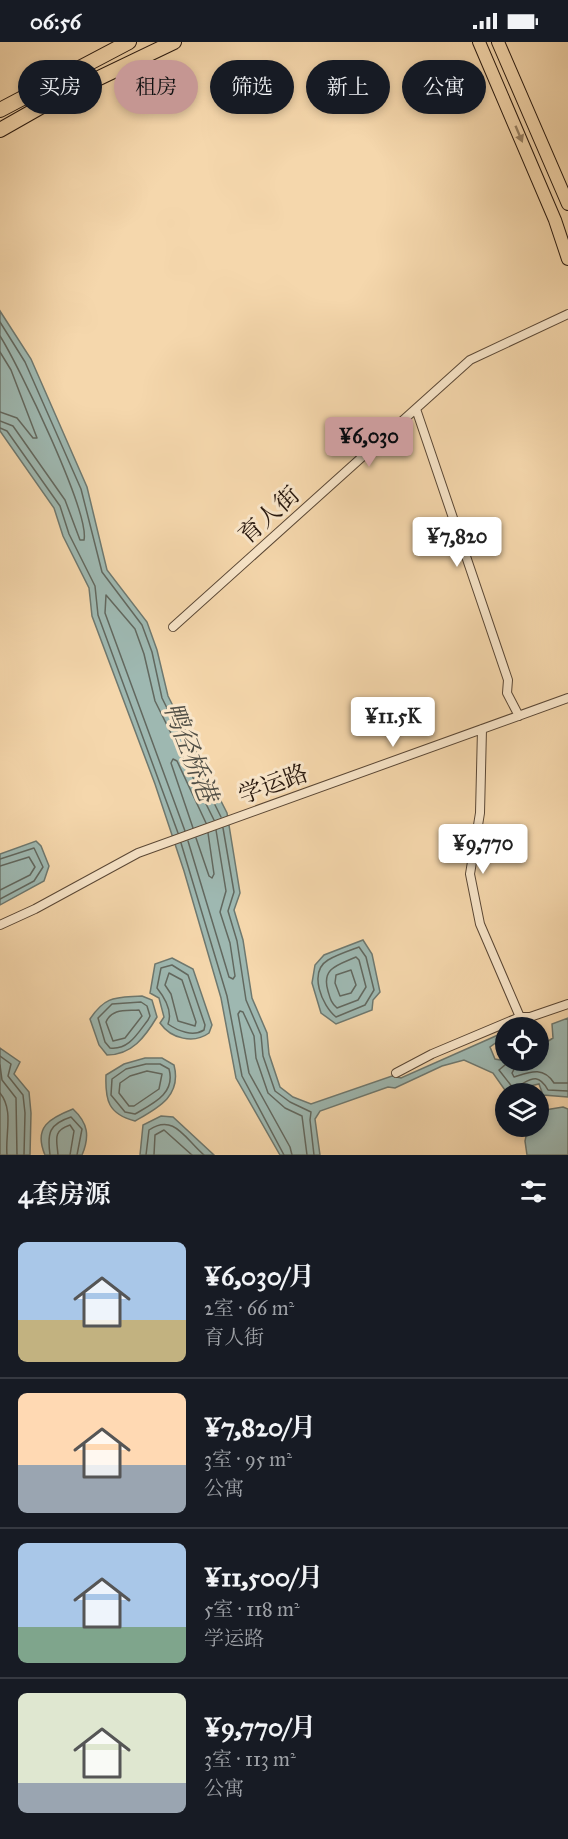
<!DOCTYPE html>
<html lang="zh">
<meta charset="utf-8">
<style>
:root{--surface:#171b24;--page:#20242c;--text:#f1f3f6;--muted:#9ea1a6;--line:#363941;--accent:#c59692}
body{margin:0;font-family:"IM FELL Great Primer","Noto Serif SC",serif;background:var(--page);color:var(--text);height:100vh;display:flex;flex-direction:column;font-size:22px;white-space:nowrap}
*{box-sizing:border-box;margin:0}
p{font-size:20px;color:var(--muted)}
.icon{flex:none;width:33px;height:33px;fill:none;stroke:currentColor;stroke-width:2;stroke-linecap:round;stroke-linejoin:round}
.map{position:relative;height:1113px;overflow:hidden}
.sheet{display:flex;flex-direction:column;background:var(--surface);flex:1}
.sheet>*{flex:none}
.top-card{position:absolute;left:18px;top:18px;width:532px;height:54px;display:flex;gap:12px}
.fabs{position:absolute;left:495px;top:975px;display:grid;gap:12px}
.fabs a{display:grid;place-items:center;width:54px;height:54px;border-radius:50%;background:var(--surface);box-shadow:0 3px 9px #0003;font-size:30px}
.price{position:absolute;translate:-50% -51px;padding:0 14px;border-radius:6px;background:#fff;color:#222;font-size:20px;line-height:39px;filter:drop-shadow(0 2px 3px #0008)}
.price::after{content:'';position:absolute;left:50%;top:36px;width:18px;height:14px;margin-left:-9px;background:inherit;clip-path:polygon(0 0,100% 0,50% 100%)}
.price.current{background:var(--accent);color:#111}
ul{padding:0;list-style:none}
li{display:flex;align-items:center;gap:18px;height:150px;padding:0 18px}
li+li{border-top:2px solid var(--line)}
li span{display:grid;place-items:center;flex:none;width:168px;height:120px;border-radius:9px;color:#555}
li>.icon{margin-inline-start:auto}
span .icon{width:72px;height:72px;fill:#fffc;stroke-width:1}
li b{font-size:26px}
h2{display:flex;justify-content:space-between;align-items:center;height:72px;padding:0 18px;font-size:26px}
.pill{padding:0 21px;border-radius:27px;background:var(--surface);box-shadow:0 3px 9px #0003;font-size:21px;line-height:54px}
.pill.current{background:var(--accent);color:#111}
.status{display:flex;justify-content:space-between;align-items:center;height:42px;padding:0 30px;background:var(--surface);direction:ltr}
.status svg{height:16px;fill:currentColor}
.map>svg:first-child{display:block}
.water{fill:#9eb8b1;stroke:#6e786f;stroke-width:1.5}
.lines{fill:none;stroke-linecap:round;stroke-linejoin:round}
.shore{stroke:#62685f;stroke-width:1.5}
.street-casing{stroke:#5a4735;stroke-width:10}
.primary-casing{stroke:#27170d;stroke-width:14}
.highway-casing{stroke:#27170d;stroke-width:16}
.street{stroke:#f8e5c9;stroke-width:8}
.primary{stroke:#f5d7ac;stroke-width:12}
.highway{stroke:#f5d7ac;stroke-width:14}
.oneway{fill:#988164}
.labels{text-anchor:middle;stroke-width:6;stroke-linejoin:round;paint-order:stroke}
.street-label{font-size:24px;fill:#27170d;stroke:#f8e5c9}
.water-label{font-size:26px;font-style:italic;fill:#514f46;stroke:#f8e5c9}
</style>
<div class="status"><b>06:56</b><svg viewBox="0 0 49 12"><path d="M0 12V9h3v3zM5 12V6h3v6zM10 12V3h3v9zM15 12V0h3v12zM26 1h20v11H26zM47 4h2v5h-2z"/></svg></div>
<div class="map">
<svg width="568" height="1113" viewBox="0 0 568 1113">
<rect width="100%" height="100%" fill="#f5d7ac"/>
<filter id="stains"><feTurbulence type="fractalNoise" baseFrequency=".00333" numOctaves="4"/><feColorMatrix values="0 0 0 0 .2 0 0 0 0 .09 0 0 0 0 .02 0 0 0 .5 -.17"/></filter>
<radialGradient id="worn" r=".72"><stop offset=".6" stop-color="#630" stop-opacity="0"/><stop offset="1" stop-color="#630" stop-opacity=".3"/></radialGradient>
<path class="water" d="M 0,269 L 31,317 L 87,445 L 107,528 L 147,580 L 157,608 L 168,654 L 227,771 L 240,851 L 234,868 L 243,898 L 252,956 L 267,991 L 269,1012 L 280,1045 L 293,1055 L 311,1062 L 392,1034 L 401,1036 L 498,993 L 501,997 L 490,1005 L 495,1017 L 511,1020 L 538,1018 L 539,1005 L 553,996 L 552,982 L 568,976 L 568,1055 L 543,1053 L 539,1042 L 526,1045 L 519,1051 L 507,1051 L 493,1031 L 464,1018 L 442,1024 L 395,1046 L 388,1045 L 320,1069 L 315,1077 L 320,1113 L 280,1113 L 236,1036 L 221,956 L 184,829 L 155,742 L 92,574 L 89,546 L 63,494 L 54,466 L 0,389 Z
M 36,799 L 41,804 L 49,824 L 44,839 L 0,863 L 0,812 Z
M 363,898 L 372,912 L 380,950 L 373,958 L 372,968 L 336,982 L 321,971 L 312,941 L 315,923 L 324,913 Z
M 172,916 L 193,927 L 212,983 L 209,991 C 194,1002 171,997 160,981 L 164,975 L 159,956 L 150,951 L 155,922 Z
M 142,954 L 152,958 L 157,975 C 145,995 132,1013 107,1013 L 99,1003 L 90,977 C 106,953 116,956 142,954 Z
M 0,1006 L 20,1020 L 14,1032 L 29,1050 L 31,1071 L 30,1113 L 0,1113 Z
M 145,1016 L 162,1016 L 174,1023 C 182,1054 158,1066 135,1079 C 108,1072 105,1058 106,1033 L 124,1022 Z
M 563,1065 L 568,1067 L 568,1113 L 527,1113 L 525,1099 L 528,1085 L 538,1084 L 539,1069 Z
M 73,1067 C 88,1081 90,1094 82,1113 L 45,1113 C 33,1085 50,1076 73,1067 Z
M 161,1074 L 173,1075 L 214,1113 L 140,1113 L 143,1083 Z"/>
<g class="lines">
<path class="shore" d="M 0,280 L 25,320 L 81,447 L 102,530 L 142,583 L 152,610 L 162,656 L 221,775
M 0,294 C 18,322 90,471 84,498 L 80,498 L 65,458 L 13,384 L 0,379
M 0,310 L 11,328 L 37,396 L 33,396 L 17,376 L 0,370
M 0,386 L 7,389 L 60,464 L 69,492 L 95,544 L 98,573 L 178,791
M 193,786 L 171,721 L 173,717 L 177,719 L 206,781
M 223,786 L 234,850 L 228,869 L 237,899 L 246,958 L 261,993 L 263,1014 L 275,1049 L 290,1060 L 311,1070 L 310,1078 L 314,1113
M 185,789 L 105,571 L 106,553 L 135,587 L 144,612 L 155,659 L 214,778
M 196,796 L 209,834 L 212,836 L 214,832 L 208,791
M 188,799 L 229,935 L 233,937 L 235,934 L 230,901 L 220,870 L 226,849 L 216,788
M 181,801 L 227,954 L 242,1034 L 284,1113
M 0,817 L 34,806 L 43,825 L 34,839 L 0,857
M 0,824 L 29,815 L 35,825 L 30,833 L 0,848
M 359,905 L 366,915 L 374,948 L 365,963 L 336,975 C 322,964 308,930 328,918 C 336,913 351,908 359,905 Z
M 356,915 L 359,918 L 366,945 L 358,958 L 337,966 C 331,961 330,956 328,949 C 321,926 338,923 356,915 Z
M 172,923 L 188,933 L 205,983 L 204,988 C 193,995 178,989 168,982 C 173,969 165,956 157,946 L 161,926 Z
M 351,928 L 356,943 L 351,951 L 340,954 L 335,941 L 336,933 Z
M 169,931 L 182,938 L 196,980 L 195,984 L 178,979 L 171,952 L 165,943 Z
M 141,960 L 147,964 L 150,974 L 148,978 C 137,992 129,1008 110,1006 L 105,1000 L 98,976 L 112,962 Z
M 139,968 L 142,974 L 125,996 L 113,999 L 106,980 C 112,966 126,969 139,968 Z
M 0,1014 L 11,1022 L 8,1034 L 23,1053 L 25,1071 L 24,1113
M 511,1018 L 499,1028 L 513,1046 C 528,1041 536,1027 548,1048 L 568,1049
M 519,1018 L 512,1031 L 514,1035 C 530,1030 543,1024 554,1041 L 568,1041
M 146,1022 L 160,1022 L 169,1027 C 176,1052 152,1062 135,1072 L 125,1070 L 111,1053 L 112,1037 L 126,1027 Z
M 0,1023 L 2,1038 L 16,1056 L 17,1113
M 147,1029 L 162,1032 L 159,1047 L 134,1064 L 129,1064 L 119,1051 L 120,1041 L 130,1034 Z
M 0,1051 C 14,1068 5,1092 7,1113
M 50,1113 C 47,1091 49,1082 71,1075 L 82,1087 L 77,1113
M 58,1113 C 57,1098 52,1089 70,1083 L 74,1089 L 70,1113
M 146,1113 L 149,1088 C 174,1071 185,1097 204,1113
M 154,1113 L 155,1093 L 164,1088 L 192,1113
M 292,1113 L 290,1105 L 249,1031 L 238,972 L 240,969 L 243,970 L 254,994 L 256,1016 L 268,1051 L 285,1066 L 302,1074 L 307,1113"/>
<g class="street-casing">
<path id="street" d="M 416,367 L 508,638 L 507,651 L 519,674
M 173,585 L 470,318 L 568,272
M 482,687 L 480,771 L 470,832 L 480,882 L 520,975
M 0,883 L 35,867 L 138,811 L 568,656
M 396,1031 L 432,1012 L 520,975 L 530,975 L 568,962"/>
</g>
<g class="primary-casing">
<path id="primary" d="M 479,0 L 555,178 L 568,217
M 498,0 L 568,162"/>
</g>
<g class="highway-casing">
<path id="highway" d="M 0,68 L 129,0
M 0,88 L 51,59 L 174,0"/>
</g>
<use href="#street" class="street"/>
<use href="#primary" class="primary"/>
<use href="#highway" class="highway"/>
</g>
<defs><path id="oneway-solid" d="M-6-.8H1V-3.2L6.5 0L1 3.2V.8H-6Z" transform="scale(1.5)"/></defs>
<use class="oneway" href="#oneway-solid" transform="translate(519 92) rotate(67)"/>
<g class="labels">
<g class="street-label">
<text transform="translate(269 473) rotate(-42)" y="8">育人街</text>
<text transform="translate(273 742) rotate(-20)" y="8">学运路</text>
</g>
<g class="water-label">
<text transform="translate(191 710) rotate(69)" y="9">鸭径桥港</text>
</g>
</g>
<rect width="100%" height="100%" filter="url(#stains)"/>
<rect width="100%" height="100%" fill="url(#worn)"/>
</svg>
<div class="fabs">
<a><svg class="icon" aria-label="locate" viewBox="0 0 24 24"><circle cx="12" cy="12" r="6"/><path d="M12 2v4M12 18v4M2 12h4M18 12h4"/></svg></a>
<a><svg class="icon" aria-label="layers" viewBox="0 0 24 24"><path d="M12 4l9 5-9 5-9-5zM3 14l9 5 9-5"/></svg></a>
</div>
<b class="price current" style="left:369px;top:426px">¥6,030</b>
<b class="price" style="left:457px;top:526px">¥7,820</b>
<b class="price" style="left:393px;top:706px">¥11.5K</b>
<b class="price" style="left:483px;top:833px">¥9,770</b>
<div class="top-card">
<a class="pill">买房</a>
<a class="pill current">租房</a>
<a class="pill">筛选</a>
<a class="pill">新上</a>
<a class="pill">公寓</a>
</div>
</div>
<section class="sheet">
<h2>4套房源<svg class="icon" aria-label="filters" viewBox="0 0 24 24"><path d="M4 7h16M4 17h16"/><circle cx="9" cy="7" r="2"/><circle cx="15" cy="17" r="2"/></svg></h2>
<ul>
<li><span style="background:linear-gradient(#a9c7e8 65%,#c2b280 0)"><svg class="icon" aria-label="home" viewBox="0 0 24 24"><path d="M3 11l9-7 9 7M6 9v11h12V9"/></svg></span><div><b>¥6,030/月</b><p>2室 · 66 m²</p><p>育人街</p></div></li>
<li><span style="background:linear-gradient(#ffd9b3 60%,#9aa5b1 0)"><svg class="icon" aria-label="home" viewBox="0 0 24 24"><path d="M3 11l9-7 9 7M6 9v11h12V9"/></svg></span><div><b>¥7,820/月</b><p>3室 · 95 m²</p><p>公寓</p></div></li>
<li><span style="background:linear-gradient(#a9c7e8 70%,#7fa58c 0)"><svg class="icon" aria-label="home" viewBox="0 0 24 24"><path d="M3 11l9-7 9 7M6 9v11h12V9"/></svg></span><div><b>¥11,500/月</b><p>5室 · 118 m²</p><p>学运路</p></div></li>
<li><span style="background:linear-gradient(#dfe7d0 75%,#9aa5b1 0)"><svg class="icon" aria-label="home" viewBox="0 0 24 24"><path d="M3 11l9-7 9 7M6 9v11h12V9"/></svg></span><div><b>¥9,770/月</b><p>3室 · 113 m²</p><p>公寓</p></div></li>
</ul>
</section>
